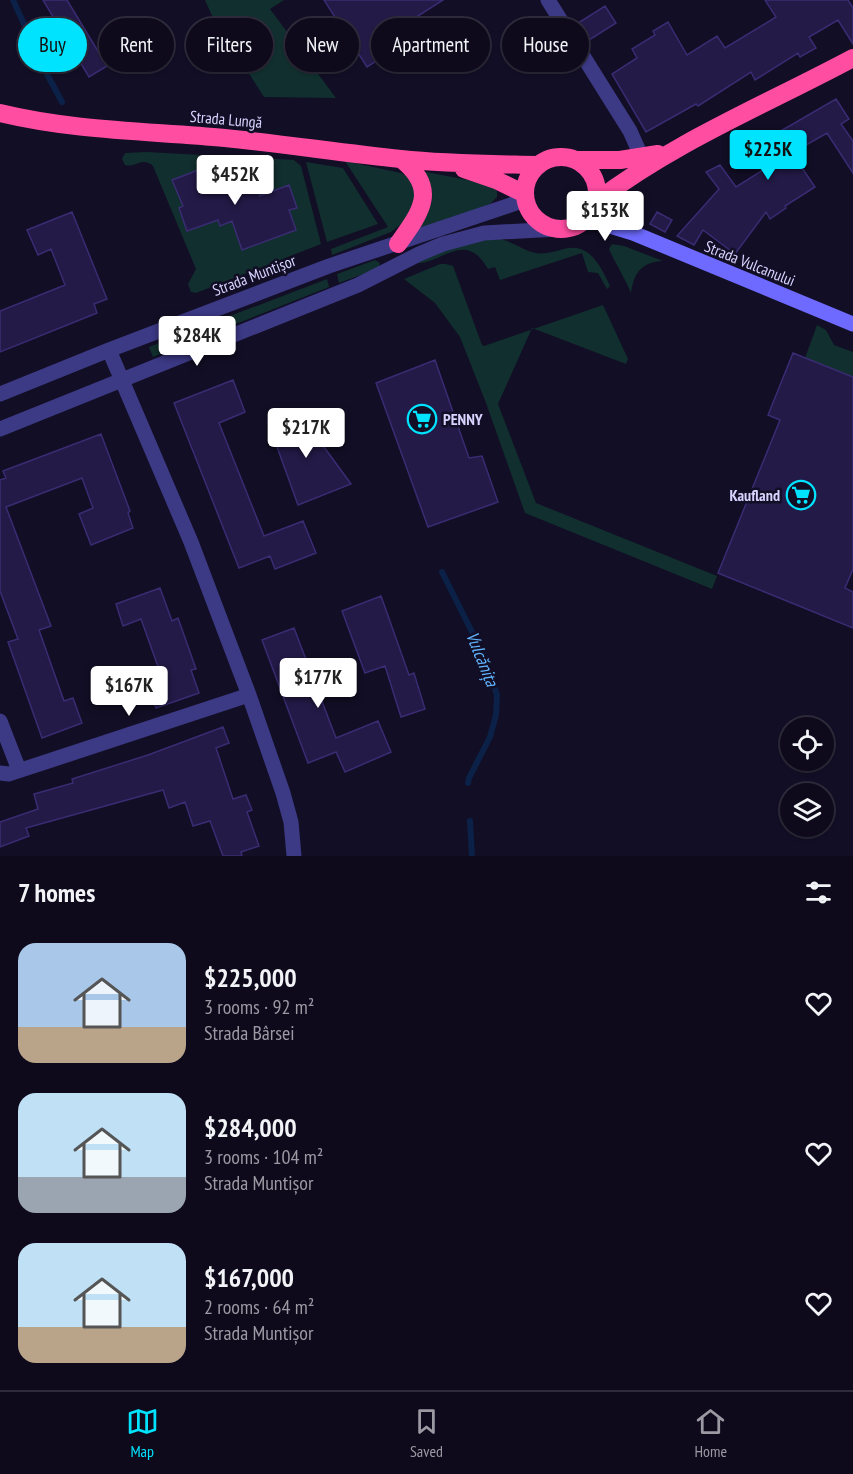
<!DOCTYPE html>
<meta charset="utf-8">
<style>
:root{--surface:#0e0a1c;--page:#1c1829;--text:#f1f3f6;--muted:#9b9aa3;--line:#2e2b3b;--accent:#00e3fe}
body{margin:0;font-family:"PT Sans Narrow",sans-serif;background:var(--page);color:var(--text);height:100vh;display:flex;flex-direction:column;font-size:22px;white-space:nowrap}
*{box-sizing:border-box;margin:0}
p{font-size:20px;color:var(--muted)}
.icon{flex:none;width:33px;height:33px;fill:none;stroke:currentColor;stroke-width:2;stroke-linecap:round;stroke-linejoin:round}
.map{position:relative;height:856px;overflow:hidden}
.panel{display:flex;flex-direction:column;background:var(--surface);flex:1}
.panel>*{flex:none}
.banner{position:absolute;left:18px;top:18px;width:818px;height:54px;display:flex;gap:12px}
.fabs{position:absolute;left:780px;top:717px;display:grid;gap:12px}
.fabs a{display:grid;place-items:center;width:54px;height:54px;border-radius:50%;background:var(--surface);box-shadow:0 2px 4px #0004,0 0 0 2px var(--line);font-size:30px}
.price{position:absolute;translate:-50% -51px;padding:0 14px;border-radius:6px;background:#fff;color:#222;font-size:20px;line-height:39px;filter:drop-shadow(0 2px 3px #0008)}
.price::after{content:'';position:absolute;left:50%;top:36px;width:18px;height:14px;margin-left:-9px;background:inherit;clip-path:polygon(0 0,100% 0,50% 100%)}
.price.on{background:var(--accent);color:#111}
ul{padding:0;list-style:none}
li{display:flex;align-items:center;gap:18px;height:150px;padding:0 18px}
li span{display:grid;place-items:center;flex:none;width:168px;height:120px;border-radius:18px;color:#555}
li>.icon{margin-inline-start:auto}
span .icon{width:72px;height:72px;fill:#fffc;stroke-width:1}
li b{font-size:26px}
h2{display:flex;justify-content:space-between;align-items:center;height:72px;padding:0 18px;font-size:26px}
.pill{padding:0 21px;border-radius:27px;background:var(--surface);box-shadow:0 2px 4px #0004,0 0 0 2px var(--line);font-size:21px;line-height:54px}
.pill.on{background:var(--accent);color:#111}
.tabs{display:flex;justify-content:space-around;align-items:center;height:84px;border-top:2px solid var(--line);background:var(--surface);font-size:16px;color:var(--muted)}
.tabs a{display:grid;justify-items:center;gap:3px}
.tabs .on{color:var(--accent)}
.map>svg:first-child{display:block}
.green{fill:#112f2e}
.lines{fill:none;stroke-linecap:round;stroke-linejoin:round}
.stream{stroke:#0b2147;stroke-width:6}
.building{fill:#231a47;stroke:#3a2c73;stroke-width:1.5}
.street{stroke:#3c3985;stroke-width:15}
.secondary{stroke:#6e6aff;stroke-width:15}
.highway{stroke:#ff4ea2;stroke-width:18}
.labels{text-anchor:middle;stroke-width:5;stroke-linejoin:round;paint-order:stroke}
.street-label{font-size:16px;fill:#d8d3ff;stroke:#120e25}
.poi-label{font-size:16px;font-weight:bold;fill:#d8d3ff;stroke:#120e25;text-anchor:start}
.water-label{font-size:18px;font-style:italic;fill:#61b5ff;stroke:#120e25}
</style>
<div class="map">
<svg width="853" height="856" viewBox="0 0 853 856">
<rect width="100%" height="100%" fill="#120e25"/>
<path class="green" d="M 205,0 L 284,0 L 270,9 L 336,98 L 264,97 L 213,18 Z
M 147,152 L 294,160 L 301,166 L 321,244 L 196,293 L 191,292 L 188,284 L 196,269 L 153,166 C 143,156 135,168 125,165 L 122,159 L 125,153 Z
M 345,161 L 401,173 L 408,177 L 417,195 L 405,221 L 391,232 L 332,255 L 331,249 L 388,227 Z
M 306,162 L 343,168 L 378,224 L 327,242 Z
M 421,171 L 488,184 L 497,191 L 497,197 L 490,204 L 416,232 C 431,212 441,191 421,171 Z
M 496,238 C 513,241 523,251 536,253 C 545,255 555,251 564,249 C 590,242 601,267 610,286 L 607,289 L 598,273 L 588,272 L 582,253 L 500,280 L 495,267 L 488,269 C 464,227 441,267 412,263 L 453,246 Z
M 612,244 L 624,246 L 663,261 C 642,262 634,272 631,293 C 625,278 615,263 609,249 Z
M 375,260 L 380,263 L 379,268 L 339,283 L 337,274 Z
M 440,264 L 446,264 L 453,266 L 482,345 L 484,346 L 603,305 L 628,359 L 626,364 L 532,328 L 498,404 L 536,503 L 717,576 L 712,589 L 525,513 L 486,403 L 460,337 L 435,303 L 404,279 Z
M 327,279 L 329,287 L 153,357 L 149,347 Z
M 817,325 L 826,330 L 834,345 L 853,352 L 853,377 L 805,358 Z"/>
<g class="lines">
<path class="stream" d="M 13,0 L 48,76 L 62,102
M 442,572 L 484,656 L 497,695 L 496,715 L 490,737 L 469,778 L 468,783
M 470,821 L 472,856"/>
</g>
<path class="building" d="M 43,0 L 67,0 L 107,66 L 89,77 Z
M 324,0 L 443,0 L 399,28 L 408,41 L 367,67 Z
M 765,0 L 848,0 L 853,8 L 853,44 L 838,20 L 809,37 L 816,48 L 800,57 L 798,53 L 755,80 L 751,72 L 698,106 L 696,104 L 646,132 L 612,74 L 637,58 L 632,49 L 655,35 L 653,31 L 668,22 L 687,55 L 717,36 L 725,48 L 776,17 Z
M 605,6 L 616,23 L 586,42 L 575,25 Z
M 836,99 L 849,119 L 841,124 L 853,141 L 853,173 L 827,133 L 792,153 L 815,187 L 785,206 L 786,208 L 770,219 L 766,212 L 735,254 L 703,230 L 694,245 L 677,236 L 719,189 L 706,172 L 720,165 L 736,187 L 779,160 L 765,140 Z
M 234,165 L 245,193 L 257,188 L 260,196 L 289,185 L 297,208 L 289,210 L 296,230 L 242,250 L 232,221 L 220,226 L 218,220 L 187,231 L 179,208 L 183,206 L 172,180 L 201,169 L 204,176 Z
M 72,212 L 107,299 L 94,304 L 97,313 L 0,352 L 0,311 L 65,285 L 51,249 L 38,255 L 27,230 Z
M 657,212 L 672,220 L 665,232 L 650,224 Z
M 793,353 L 853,377 L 853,569 L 845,588 L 853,592 L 853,628 L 718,573 L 780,420 L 768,415 Z
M 435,360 L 469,458 L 482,456 L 498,502 L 428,527 L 376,383 Z
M 233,380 L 245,412 L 219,423 L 264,536 L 303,521 L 316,553 L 275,569 L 270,556 L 239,568 L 174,403 Z
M 297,410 L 351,484 L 298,505 L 268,422 Z
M 101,434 L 130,511 L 128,513 L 133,528 L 91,545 L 79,514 L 93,508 L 82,478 L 6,507 L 51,626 L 39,630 L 64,701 L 73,698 L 82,723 L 42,738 L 8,642 L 18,639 L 0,591 L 0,480 L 6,478 L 3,471 Z
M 160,588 L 172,621 L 178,618 L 196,669 L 191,670 L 199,693 L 156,708 L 147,680 L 161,675 L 141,619 L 123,626 L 116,604 Z
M 381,596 L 409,675 L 414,673 L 425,709 L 401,717 L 385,666 L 365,673 L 342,611 Z
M 294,628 L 336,738 L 378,721 L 391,752 L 345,772 L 336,752 L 308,763 L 262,640 Z
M 223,727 L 229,743 L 216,748 L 233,799 L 246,795 L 252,810 L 247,812 L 259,846 L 241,852 L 242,856 L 223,856 L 210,821 L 193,826 L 185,802 L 169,808 L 163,790 L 26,828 L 29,836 L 0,847 L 0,822 L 38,809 L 34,794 L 73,783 L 72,779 L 148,755 Z"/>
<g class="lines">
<path class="street" d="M 548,0 L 630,131 L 642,158
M 109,350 L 191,542 L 249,695 L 283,793 L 291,822 L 294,856
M 0,394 L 109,350 L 329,266 L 525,200
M 0,429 L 358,285 L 419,254 L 443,244 L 484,233 L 558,229
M 0,721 L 19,770
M 0,773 L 9,774 L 249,695"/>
<path class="secondary" d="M 587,219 L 633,233 L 853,324"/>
<path class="highway" d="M 0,113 C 74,131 150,131 225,138 C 284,144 343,153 401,159 C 447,164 492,164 537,165
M525 193a36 36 0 1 1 72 0a36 36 0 1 1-72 0Z
M 577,160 L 620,160 L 658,154
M 464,169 L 496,180 L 525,194
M 597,201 C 674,142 767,104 853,58
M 398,244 C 421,212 439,189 401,159"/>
</g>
<defs>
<g id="supermarket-ring" transform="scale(1.5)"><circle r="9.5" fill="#120e25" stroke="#00e3fe" stroke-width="1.5"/><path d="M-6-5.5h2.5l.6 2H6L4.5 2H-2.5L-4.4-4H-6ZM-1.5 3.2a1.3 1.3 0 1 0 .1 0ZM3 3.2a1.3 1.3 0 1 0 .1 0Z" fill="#00e3fe"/></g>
</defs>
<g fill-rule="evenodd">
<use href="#supermarket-ring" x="422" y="419"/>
<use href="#supermarket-ring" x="801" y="495"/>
</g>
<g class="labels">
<g class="street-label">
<text transform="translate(226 119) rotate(5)" y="6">Strada Lungă</text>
<text transform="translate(750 263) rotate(22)" y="6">Strada Vulcanului</text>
<text transform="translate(254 275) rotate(-21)" y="6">Strada Muntișor</text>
</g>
<g class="poi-label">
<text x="443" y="425">PENNY</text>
<text x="780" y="501" text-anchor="end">Kaufland</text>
</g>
<g class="water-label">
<text transform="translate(482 659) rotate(68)" y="6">Vulcănița</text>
</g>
</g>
</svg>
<div class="fabs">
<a><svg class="icon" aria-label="locate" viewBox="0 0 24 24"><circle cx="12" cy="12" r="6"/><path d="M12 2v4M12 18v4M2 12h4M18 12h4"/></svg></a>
<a><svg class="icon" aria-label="layers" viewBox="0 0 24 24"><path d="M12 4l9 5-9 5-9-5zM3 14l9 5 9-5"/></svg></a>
</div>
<b class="price on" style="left:768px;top:181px">$225K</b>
<b class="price" style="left:235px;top:206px">$452K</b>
<b class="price" style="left:605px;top:242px">$153K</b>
<b class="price" style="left:197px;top:367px">$284K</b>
<b class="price" style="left:306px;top:459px">$217K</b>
<b class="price" style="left:318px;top:709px">$177K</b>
<b class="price" style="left:129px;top:717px">$167K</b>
<div class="banner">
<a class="pill on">Buy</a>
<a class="pill">Rent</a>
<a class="pill">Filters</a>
<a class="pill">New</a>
<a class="pill">Apartment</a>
<a class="pill">House</a>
</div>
</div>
<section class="panel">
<h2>7 homes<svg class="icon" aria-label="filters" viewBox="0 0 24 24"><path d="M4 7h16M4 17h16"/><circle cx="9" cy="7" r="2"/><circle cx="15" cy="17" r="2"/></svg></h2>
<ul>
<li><span style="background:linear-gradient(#a9c7e8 70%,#b9a48a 0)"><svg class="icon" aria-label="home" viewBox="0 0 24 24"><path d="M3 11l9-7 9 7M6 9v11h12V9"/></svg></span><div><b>$225,000</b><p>3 rooms · 92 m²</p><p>Strada Bârsei</p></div><svg class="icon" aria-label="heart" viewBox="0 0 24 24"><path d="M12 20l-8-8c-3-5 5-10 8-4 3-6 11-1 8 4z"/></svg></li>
<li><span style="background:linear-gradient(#bfe0f5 70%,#9aa5b1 0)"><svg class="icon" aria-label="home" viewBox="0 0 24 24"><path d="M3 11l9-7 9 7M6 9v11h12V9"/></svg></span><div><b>$284,000</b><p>3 rooms · 104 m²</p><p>Strada Muntișor</p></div><svg class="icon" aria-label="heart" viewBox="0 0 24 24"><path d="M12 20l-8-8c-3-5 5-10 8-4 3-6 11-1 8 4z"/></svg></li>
<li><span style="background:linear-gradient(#bfe0f5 70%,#b9a48a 0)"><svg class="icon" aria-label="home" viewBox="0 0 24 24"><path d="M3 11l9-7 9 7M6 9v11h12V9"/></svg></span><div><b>$167,000</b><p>2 rooms · 64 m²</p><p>Strada Muntișor</p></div><svg class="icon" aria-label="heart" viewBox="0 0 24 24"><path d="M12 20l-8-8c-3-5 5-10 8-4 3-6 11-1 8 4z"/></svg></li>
</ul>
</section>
<nav class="tabs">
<a class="on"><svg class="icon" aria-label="map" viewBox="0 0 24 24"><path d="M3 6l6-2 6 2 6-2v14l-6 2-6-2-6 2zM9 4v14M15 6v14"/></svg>Map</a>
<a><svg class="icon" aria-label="saved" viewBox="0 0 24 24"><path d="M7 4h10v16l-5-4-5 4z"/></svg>Saved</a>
<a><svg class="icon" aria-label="home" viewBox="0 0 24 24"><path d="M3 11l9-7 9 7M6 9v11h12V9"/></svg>Home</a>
</nav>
